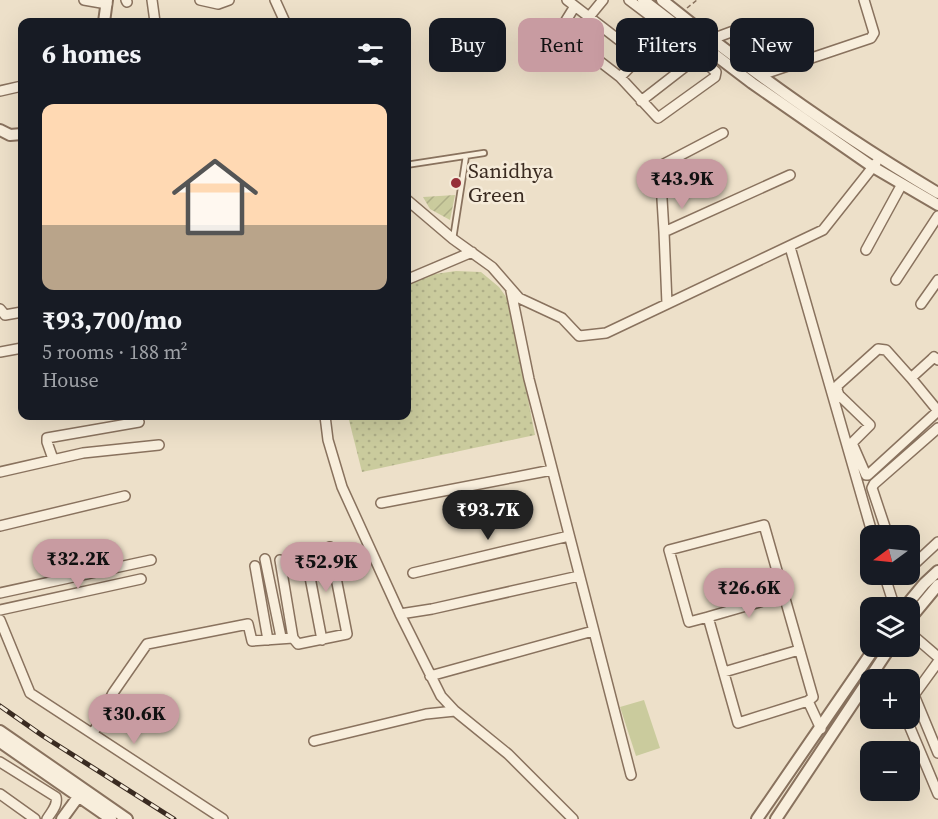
<!DOCTYPE html>
<meta charset="utf-8">
<style>
:root{--surface:#171b24;--page:#242831;--text:#f1f3f6;--muted:#9ea1a6;--line:#363941;--accent:#c89ba1}
body{margin:0;font-family:"Source Serif 4",serif;background:var(--page);color:var(--text);height:100vh;display:flex;flex-direction:column;font-size:22px;white-space:nowrap}
*{box-sizing:border-box;margin:0}
p{font-size:20px;color:var(--muted)}
.icon{flex:none;width:33px;height:33px;fill:none;stroke:currentColor;stroke-width:2;stroke-linecap:round;stroke-linejoin:round}
.map{position:relative;flex:1;overflow:hidden}
.sheet{position:absolute;left:18px;top:18px;width:393px;height:402px;display:flex;flex-direction:column;background:var(--surface);border-radius:12px;box-shadow:0 6px 24px #0002}
.sheet>*{flex:none}
.banner{position:absolute;left:429px;top:18px;width:418px;height:54px;display:flex;gap:12px}
.needle{width:39px;rotate:255deg}
.fabs{position:absolute;left:860px;top:525px;display:grid;gap:12px}
.fabs a{display:grid;place-items:center;width:60px;height:60px;border-radius:12px;background:var(--surface);box-shadow:0 6px 24px #0002;font-size:30px}
.price{position:absolute;translate:-50% -51px;padding:0 14px;border-radius:21px;background:var(--accent);color:#111;font-size:20px;line-height:39px;filter:drop-shadow(0 2px 3px #0008)}
.price::after{content:'';position:absolute;left:50%;top:36px;width:18px;height:14px;margin-left:-9px;background:inherit;clip-path:polygon(0 0,100% 0,50% 100%)}
.price.on{background:#222;color:#fff}
ul{padding:0;list-style:none}
li{display:grid;align-content:center;gap:12px;height:318px;padding:0 24px}
li+li{border-top:2px solid var(--line)}
li span{display:grid;place-items:center;height:186px;border-radius:12px;color:#555}
li>.icon{margin-inline-start:auto}
span .icon{width:108px;height:108px;fill:#fffc;stroke-width:1}
li b{font-size:26px}
h2{display:flex;justify-content:space-between;align-items:center;height:72px;padding:0 24px;font-size:26px}
.pill{padding:0 21px;border-radius:12px;background:var(--surface);box-shadow:0 6px 24px #0002;font-size:21px;line-height:54px}
.pill.on{background:var(--accent);color:#111}
.map>svg:first-child{display:block}
.grass{fill:#cacb9d}
.park{fill:url(#park-dots)}
.garden{fill:url(#garden-furrows)}
.lines{fill:none;stroke-linecap:round;stroke-linejoin:round}
.service-casing{stroke:#89725e;stroke-width:8}
.minor-casing{stroke:#89725e;stroke-width:12}
.tertiary-casing{stroke:#89725e;stroke-width:14}
.path{stroke:#89725e;stroke-width:1.5;stroke-dasharray:4.5 3;stroke-linecap:butt}
.service{stroke:#f8eedc;stroke-width:4.5}
.minor{stroke:#f8eedc;stroke-width:9}
.tertiary{stroke:#f8eedc;stroke-width:10}
.rail-casing{stroke:#3a2b21;stroke-width:5}
.rail{stroke:#f5ebd9;stroke-width:3;stroke-dasharray:9;stroke-linecap:butt}
.poi-dot{fill:#963039;stroke:#f5ebd9;stroke-width:2}
.labels{text-anchor:middle;stroke-width:5;stroke-linejoin:round;paint-order:stroke}
.poi-label{font-size:21px;fill:#3a2b21;stroke:#f5ebd9;text-anchor:start}
</style>
<div class="map">
<svg width="938" height="819" viewBox="0 0 938 819">
<defs>
<pattern id="park-dots" width="8" height="8" patternUnits="userSpaceOnUse" patternTransform="scale(1.5)"><rect width="8" height="8" fill="#cacb9d"/><path d="M2 2h.1M6 6h.1" fill="none" stroke="#aeae87" stroke-width="1.8" stroke-linecap="round"/></pattern>
<pattern id="garden-furrows" width="10" height="10" patternUnits="userSpaceOnUse" patternTransform="scale(1.5)"><rect width="10" height="10" fill="#cacb9d"/><path d="M-1 1l2-2M0 10L10 0M9 11l2-2" fill="none" stroke="#aeae87"/></pattern>
</defs>
<rect width="100%" height="100%" fill="#ede0c9"/>
<path class="grass" d="M 644,700 L 660,748 L 636,756 L 620,707 Z"/>
<path class="park" d="M 456,271 L 481,272 L 499,287 L 509,301 L 535,435 L 362,472 L 348,416 L 406,416 L 407,278 Z"/>
<path class="garden" d="M 455,195 L 450,220 L 430,209 L 423,197 Z"/>
<g class="lines">
<g class="service-casing">
<path id="service" d="M 406,165 L 484,153
M 453,239 L 466,156"/>
</g>
<g class="minor-casing">
<path id="minor" d="M 84,0 L 107,4
M 126,0 L 127,2
M 152,0 L 155,22
M 200,0 L 218,4 L 229,0
M 275,0 L 285,22
M 567,0 L 641,57
M 629,0 L 666,28 L 716,72 L 715,77 L 658,118 L 620,77 L 653,44 L 666,28 L 668,25 L 671,22
M 575,6 L 562,27 L 563,33 L 620,77
M 589,17 L 603,0
M 712,39 L 739,29 L 746,28 L 749,32 L 758,57
M 761,75 L 871,38 L 874,33 L 864,0
M 0,91 L 22,86
M 641,101 L 699,56
M 406,199 L 453,239 L 492,267 L 519,298 L 562,318 L 579,336 L 606,333 L 823,230 L 876,163
M 664,232 L 660,166 L 723,133
M 790,247 L 873,536
M 866,250 L 902,184
M 406,280 L 472,252
M 896,280 L 938,216
M 511,291 L 529,379 L 631,775
M 667,304 L 664,232 L 790,175
M 921,304 L 938,280
M 0,309 L 5,315 L 22,312
M 0,352 L 22,348
M 938,360 L 934,357 L 932,359 L 911,378 L 886,350 L 878,349 L 838,385 L 837,390 L 839,395 L 870,425 L 852,443 L 866,475 L 868,475 L 938,411
M 911,378 L 938,411
M 325,416 L 328,440 L 342,487 L 400,614 L 441,696 L 455,711 L 508,754 L 573,819
M 53,459 L 47,442 L 47,438 L 139,422
M 0,472 L 83,453 L 159,445
M 381,503 L 552,470
M 0,526 L 125,496
M 888,536 L 872,488 L 874,484 L 938,428
M 305,551 L 322,640
M 265,559 L 281,637
M 280,560 L 293,638
M 255,566 L 268,640
M 909,569 L 938,542
M 413,573 L 569,536
M 884,574 L 895,608
M 0,593 L 151,560
M 0,610 L 141,579
M 400,614 L 432,609 L 579,576
M 708,617 L 784,595
M 0,620 L 30,693 L 223,819
M 909,632 L 938,657
M 938,662 L 914,695 L 938,753
M 724,672 L 799,650
M 430,676 L 593,631
M 808,701 L 813,697 L 764,525 L 669,550 L 689,622 L 708,617 L 738,723 L 808,701 L 821,729
M 906,718 L 938,794
M 93,734 L 113,693 L 147,644 L 248,624 L 252,641 L 293,638 L 298,644 L 347,634 L 330,547
M 314,741 L 426,714 L 455,711
M 0,762 L 56,797 C 58,806 51,812 47,819
M 0,794 L 35,819"/>
</g>
<g class="tertiary-casing">
<path id="tertiary" d="M 643,0 L 752,83 L 873,167 L 938,205
M 662,0 C 749,70 841,136 938,193
M 104,22 L 107,0
M 0,130 L 10,135 L 22,134
M 904,608 L 924,584 L 938,571
M 909,620 L 938,585
M 0,731 L 127,819
M 0,742 L 111,819
M 62,819 L 78,797
M 757,819 L 876,646
M 776,819 L 891,646"/>
</g>
<path class="path" d="M 687,8 L 697,0"/>
<use href="#service" class="service"/>
<use href="#minor" class="minor"/>
<use href="#tertiary" class="tertiary"/>
<g class="rail-casing">
<path id="rail" d="M 0,706 L 43,736 L 174,819"/>
</g>
<use href="#rail" class="rail"/>
</g>
<circle class="poi-dot" cx="456" cy="183" r="6"/>
<g class="labels">
<g class="poi-label">
<text x="468" y="178">Sanidhya<tspan x="468" dy="24">Green</tspan></text>
</g>
</g>
</svg>
<div class="fabs">
<a><svg class="needle" viewBox="-14 -14 28 28"><path d="M0-13l5 13h-10z" fill="#e53935"/><path d="M0 13l5-13h-10z" fill="#9ea1a6"/></svg></a>
<a><svg class="icon" aria-label="layers" viewBox="0 0 24 24"><path d="M12 4l9 5-9 5-9-5zM3 14l9 5 9-5"/></svg></a>
<a>+</a>
<a>−</a>
</div>
<b class="price" style="left:682px;top:210px">₹43.9K</b>
<b class="price on" style="left:488px;top:541px">₹93.7K</b>
<b class="price" style="left:78px;top:590px">₹32.2K</b>
<b class="price" style="left:326px;top:593px">₹52.9K</b>
<b class="price" style="left:749px;top:619px">₹26.6K</b>
<b class="price" style="left:134px;top:745px">₹30.6K</b>
<div class="banner">
<a class="pill">Buy</a>
<a class="pill on">Rent</a>
<a class="pill">Filters</a>
<a class="pill">New</a>
</div>
<section class="sheet">
<h2>6 homes<svg class="icon" aria-label="filters" viewBox="0 0 24 24"><path d="M4 7h16M4 17h16"/><circle cx="9" cy="7" r="2"/><circle cx="15" cy="17" r="2"/></svg></h2>
<ul>
<li><span style="background:linear-gradient(#ffd9b3 65%,#b9a48a 0)"><svg class="icon" aria-label="home" viewBox="0 0 24 24"><path d="M3 11l9-7 9 7M6 9v11h12V9"/></svg></span><div><b>₹93,700/mo</b><p>5 rooms · 188 m²</p><p>House</p></div></li>
</ul>
</section>
</div>
